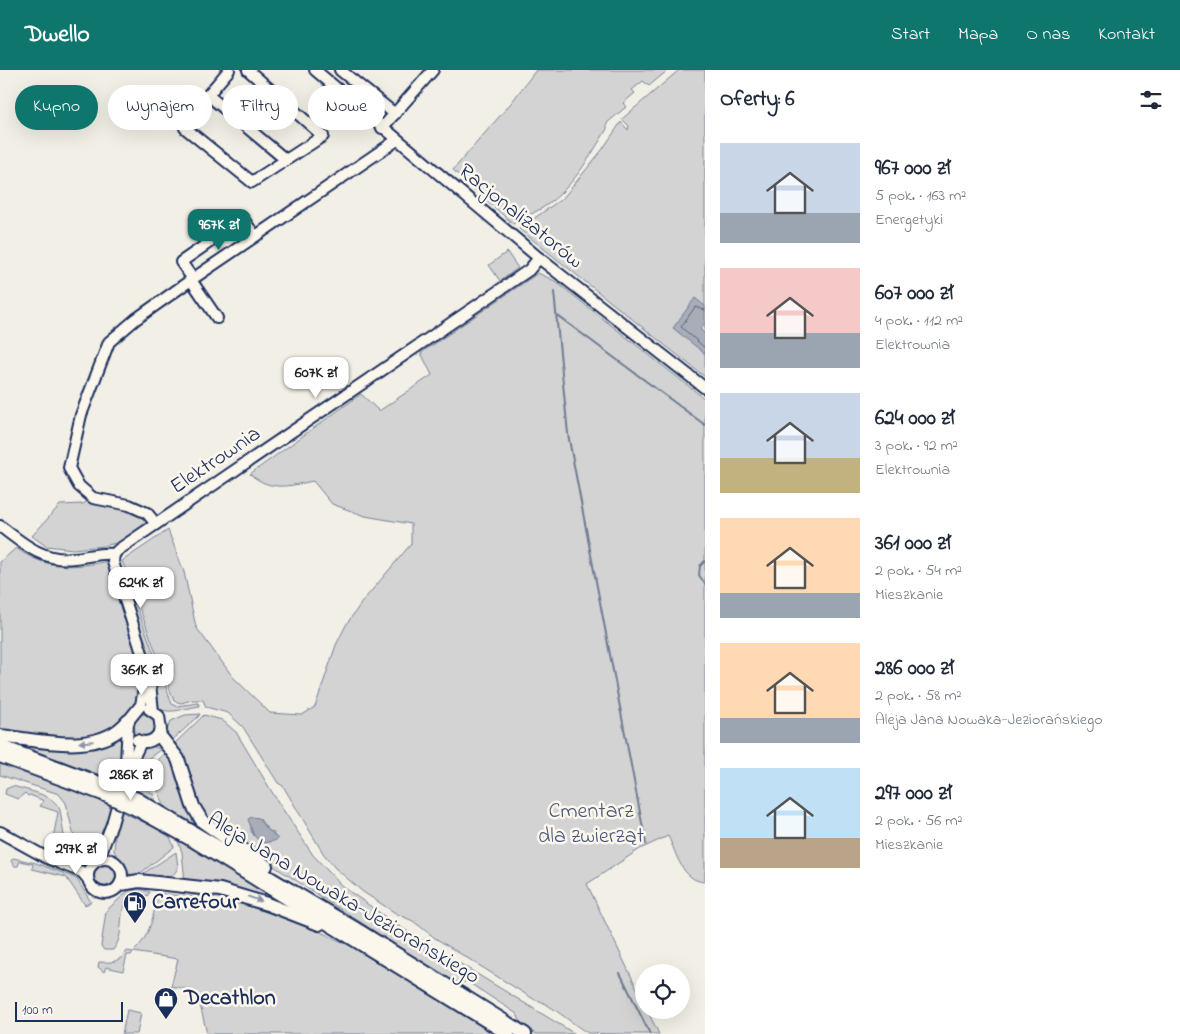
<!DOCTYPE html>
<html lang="pl">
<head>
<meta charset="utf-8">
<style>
  body { margin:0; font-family:"Indie Flower",sans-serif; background:#f6f6f7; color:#1f2937; height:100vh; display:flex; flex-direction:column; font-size:19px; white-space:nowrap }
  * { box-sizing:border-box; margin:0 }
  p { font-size:16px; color:#747a83 }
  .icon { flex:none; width:28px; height:28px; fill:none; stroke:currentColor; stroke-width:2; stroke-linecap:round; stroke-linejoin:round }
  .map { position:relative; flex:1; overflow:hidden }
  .sheet { display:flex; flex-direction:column; background:#fff; width:475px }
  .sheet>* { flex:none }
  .guide { position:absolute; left:15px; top:15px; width:475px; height:45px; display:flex; gap:10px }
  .tools { position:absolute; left:635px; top:894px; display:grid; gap:10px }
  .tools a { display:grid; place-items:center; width:55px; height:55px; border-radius:50%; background:#fff; box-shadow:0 5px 20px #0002; font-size:25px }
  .scale { position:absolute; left:15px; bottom:12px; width:108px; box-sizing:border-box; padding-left:5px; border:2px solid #1b2f5e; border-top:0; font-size:14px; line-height:18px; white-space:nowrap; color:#1b2f5e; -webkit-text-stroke:4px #fbf7ec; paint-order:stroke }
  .price { position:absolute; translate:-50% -42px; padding:0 11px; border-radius:10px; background:#fff; color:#222; font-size:16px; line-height:32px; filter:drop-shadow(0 1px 2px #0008) }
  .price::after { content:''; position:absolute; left:50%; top:30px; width:15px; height:11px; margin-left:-8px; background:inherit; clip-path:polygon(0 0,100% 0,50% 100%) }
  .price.current { background:#0f766e; color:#fff }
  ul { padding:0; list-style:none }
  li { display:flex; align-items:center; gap:15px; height:125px; padding:0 15px }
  li span { display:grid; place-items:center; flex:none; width:140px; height:100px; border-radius:0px; color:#555 }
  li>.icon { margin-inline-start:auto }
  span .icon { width:60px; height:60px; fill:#fffc; stroke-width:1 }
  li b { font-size:21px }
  h2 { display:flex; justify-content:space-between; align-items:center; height:60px; padding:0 15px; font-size:21px }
  .tag { padding:0 18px; border-radius:22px; background:#fff; box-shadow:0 5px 20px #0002; font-size:18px; line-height:45px }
  .tag.current { background:#0f766e; color:#fff }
  header { display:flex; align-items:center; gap:30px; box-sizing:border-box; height:70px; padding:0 25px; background:#0f766e; color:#fff }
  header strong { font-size:24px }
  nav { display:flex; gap:28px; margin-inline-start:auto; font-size:18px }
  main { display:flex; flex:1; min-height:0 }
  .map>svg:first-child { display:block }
  .green { fill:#d2d3d2; stroke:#768198; fill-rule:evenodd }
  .water { fill:#a9adb7; stroke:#707b93 }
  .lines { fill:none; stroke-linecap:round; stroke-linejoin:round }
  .shore { stroke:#546182; stroke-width:1 }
  .stream { stroke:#707b93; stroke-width:2 }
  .minor-casing { stroke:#1b2f5e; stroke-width:14 }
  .major-casing { stroke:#1b2f5e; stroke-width:16 }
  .minor { stroke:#fbf7ec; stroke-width:10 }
  .major { stroke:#fbf7ec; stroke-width:12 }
  .major-bridge-casing { stroke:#1b2f5e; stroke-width:16; stroke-linecap:butt }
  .major-bridge { stroke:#fbf7ec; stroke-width:12 }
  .oneway { fill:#8b93a5 }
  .labels { text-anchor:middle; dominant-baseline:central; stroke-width:5; stroke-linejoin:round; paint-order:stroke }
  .street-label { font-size:22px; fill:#1b2f5e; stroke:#fbf7ec }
  .park-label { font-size:22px; fill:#49587b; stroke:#fbf7ec }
  .poi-label { font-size:22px; font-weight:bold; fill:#1b2f5e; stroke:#fbf7ec; text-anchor:start }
</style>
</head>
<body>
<header>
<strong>Dwello</strong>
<nav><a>Start</a><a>Mapa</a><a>O nas</a><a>Kontakt</a></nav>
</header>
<main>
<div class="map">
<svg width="705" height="964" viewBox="0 0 705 964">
  <rect width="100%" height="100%" fill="#f2efe6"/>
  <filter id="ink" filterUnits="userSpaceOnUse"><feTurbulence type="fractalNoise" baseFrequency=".02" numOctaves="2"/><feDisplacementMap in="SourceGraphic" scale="10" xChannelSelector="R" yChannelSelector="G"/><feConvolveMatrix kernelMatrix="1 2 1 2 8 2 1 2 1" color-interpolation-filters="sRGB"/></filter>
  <g filter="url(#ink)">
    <g class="green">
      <path d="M536,0H668L649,16L643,11L632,20L635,23L623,33L626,37L607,53V59C589,88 573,117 544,137C534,143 523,148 513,154L453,100L511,33Z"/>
      <path d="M679,0H705V307L519,159L563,128L602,80L621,52L628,60L629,56L622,49Z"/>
      <path d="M507,182L518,198L500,211L489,195Z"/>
      <path d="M538,203L555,211L705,329V812C682,811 677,784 668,766L640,779L587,814L644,933V940H647L659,964C645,964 597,964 588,963C576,957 544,929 535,930L435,868L413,851L397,844L363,822L335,798L323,783L283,716L278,713L243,657L228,643L206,637L203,630H192L181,633L174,631L122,491L168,460L184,502L196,557L233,607L270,643L302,645L315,637L336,575L346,555L362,532L411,474V454L365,446L332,434L313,411C289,416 271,422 250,404L361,324L379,341L432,305L421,283Z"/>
      <path d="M93,428L109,430L153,450L123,471L104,476L73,479L46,476L32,466L60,435L83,434Z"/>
      <path d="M16,478C47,500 74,498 109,491L142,599C144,620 142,626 129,641C125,645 122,653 118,656C90,676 32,665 0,662V492Z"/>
      <path d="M120,499L126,507L172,634L176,636L198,633L200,636C184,638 166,647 155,635Z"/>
      <path d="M200,644L199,646L169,673L166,662L171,651L185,645Z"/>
      <circle cx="145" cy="655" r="11"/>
      <path d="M204,645L222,650L236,662L278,732L313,785L342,816L397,855L575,964H536L522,955L517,944L468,912H453L278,799L215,755L200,741L172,676ZM259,748L268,760L274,763L271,771L267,772L251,762V756Z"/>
      <path d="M120,668L123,669L125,684L119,714L60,690L9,673Z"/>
      <path d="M152,676L161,679L144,692L152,720L145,712L143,716L154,725L157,734L127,718C132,700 133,683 152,676Z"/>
      <path d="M166,682L172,689L185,727L221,769L165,737C157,719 147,696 166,682Z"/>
      <path d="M0,693L72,718L113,736C108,752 107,771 88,773L74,767L66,733L59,724L0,705Z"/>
      <path d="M13,716C28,721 54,724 60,740C64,761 63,786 85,794V797L41,780L42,778L49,781L51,779L58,742L40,736L44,731L30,725L28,726L25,723L18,729L5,724L6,719Z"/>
      <path d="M120,741L169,764L174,777L138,805L129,804L114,781L116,754Z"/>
      <path d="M177,769L187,774L291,837L185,812L182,782Z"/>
      <path d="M176,782L178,797C172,814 155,807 141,805Z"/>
      <path d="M13,788L36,793L76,808L91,832L85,835L66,807L32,799L33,794L20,791L18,796H14L11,791Z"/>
      <circle cx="105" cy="805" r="11"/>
      <path d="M140,819L150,822L147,826L131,827C127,832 123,838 122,845C120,858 122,869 113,880H104L101,876L106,841L128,821Z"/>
      <path d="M158,823C176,825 193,829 212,824L303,854L349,875L494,964H207L198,926L191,920L171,916L178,889L133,882L131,885H127L123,901L106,897L104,902L98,897L99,892C111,893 120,892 127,881L133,882C151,866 153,846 158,823Z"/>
      <path d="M127,940L141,943L137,964H122Z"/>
    </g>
    <g class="water">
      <path d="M695,228L705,236V253L700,259L705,264V284L673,258Z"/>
      <path d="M252,747L259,748L262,754L278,769L274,771L262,773L254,766L248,749Z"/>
    </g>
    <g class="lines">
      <path class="shore" d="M705,240L695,237L681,257L705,278"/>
      <g class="stream">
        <path d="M554,222L568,364L646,774"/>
        <path d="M558,246L705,355"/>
        <path d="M705,491L700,496L699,505L705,514"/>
        <path d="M620,903L650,964"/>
      </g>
      <g class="minor-casing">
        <g id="minor">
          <path d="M229,0L186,51L185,58L252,112L323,66L248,0"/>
          <path d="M315,0L539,188L705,318"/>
          <path d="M340,0L395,44"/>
          <path d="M208,25L286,90"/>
          <path d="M382,58L433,0"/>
          <path d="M193,209L181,192L243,149L255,166"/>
          <path d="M191,210L217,248"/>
          <path d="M156,454L147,443L129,435L93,428L79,416L69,398L81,345L109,272L136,249L191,210L397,70"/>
          <path d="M0,456C23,474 44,492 74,488C88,487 100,482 114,484"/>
          <path d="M114,484L118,480L529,200L539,188"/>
          <path d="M114,484L113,492L118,508L149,605L153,641"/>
          <path d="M137,670C148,675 156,670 161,660L159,646L149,639"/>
          <path d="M126,694L128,651L141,635L145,614"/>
          <path d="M0,762L47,788L82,802L88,809"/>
          <circle cx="105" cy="806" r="17"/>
          <path d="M98,790L112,754L126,703L141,672"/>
        </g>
      </g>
      <g class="major-casing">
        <g id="major">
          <path d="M159,665L178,689L193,736L202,751L266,796"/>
          <path d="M0,666C40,670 99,687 128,651"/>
          <path d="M0,676L105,715"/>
          <path d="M0,686L103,724"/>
          <path d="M137,729L356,859L525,964"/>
          <path d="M136,739L192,770L508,964"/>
          <path d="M121,814L139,811L220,820L267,834L319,854"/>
        </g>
      </g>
      <use href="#minor" class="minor"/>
      <use href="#major" class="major"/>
      <g class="major-bridge-casing">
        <g id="major-bridge">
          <path d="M105,715L137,729"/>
          <path d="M103,724L136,739"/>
        </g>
      </g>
      <use href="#major-bridge" class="major-bridge"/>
    </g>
    <defs><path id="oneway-solid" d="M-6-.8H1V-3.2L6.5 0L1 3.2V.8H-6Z" transform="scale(1.25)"/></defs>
    <g class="oneway">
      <use href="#oneway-solid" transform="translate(86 672) rotate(175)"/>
      <use href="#oneway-solid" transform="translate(255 829) rotate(19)"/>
    </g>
  </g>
  <defs>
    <g id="fuel-pin" transform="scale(1.25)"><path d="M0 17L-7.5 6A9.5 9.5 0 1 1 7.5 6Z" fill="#1b2f5e" stroke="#fbf7ec"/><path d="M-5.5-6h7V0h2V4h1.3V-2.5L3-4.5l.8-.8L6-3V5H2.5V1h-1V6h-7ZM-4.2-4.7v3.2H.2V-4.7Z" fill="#fff"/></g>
    <g id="shop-pin" transform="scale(1.25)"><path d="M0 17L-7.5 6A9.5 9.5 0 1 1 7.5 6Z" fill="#1b2f5e" stroke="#fbf7ec"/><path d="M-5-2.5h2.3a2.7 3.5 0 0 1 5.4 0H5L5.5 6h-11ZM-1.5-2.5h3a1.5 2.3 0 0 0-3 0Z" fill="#fff"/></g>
  </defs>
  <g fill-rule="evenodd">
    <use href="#fuel-pin" x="135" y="833"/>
    <use href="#shop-pin" x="166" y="929"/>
  </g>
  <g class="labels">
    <g class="street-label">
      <text transform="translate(520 147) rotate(39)">Racjonalizatorów</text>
      <text transform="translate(216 391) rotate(-34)">Elektrownia</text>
      <text transform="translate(343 829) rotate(31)">Aleja Jana Nowaka-Jeziorańskiego</text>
    </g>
    <g class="park-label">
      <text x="591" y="742">Cmentarz<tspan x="591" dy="25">dla zwierząt</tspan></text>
    </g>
    <g class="poi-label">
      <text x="152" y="833">Carrefour</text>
      <text x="184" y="929">Decathlon</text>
    </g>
  </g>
</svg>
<div class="tools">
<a><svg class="icon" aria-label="locate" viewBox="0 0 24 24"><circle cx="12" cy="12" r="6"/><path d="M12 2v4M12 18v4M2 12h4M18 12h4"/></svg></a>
</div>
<div class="scale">100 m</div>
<b class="price current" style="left:219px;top:181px">967K zł</b>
<b class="price" style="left:316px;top:329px">607K zł</b>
<b class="price" style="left:141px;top:539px">624K zł</b>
<b class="price" style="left:142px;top:626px">361K zł</b>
<b class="price" style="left:131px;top:731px">286K zł</b>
<b class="price" style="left:76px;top:805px">297K zł</b>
<div class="guide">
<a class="tag current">Kupno</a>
<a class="tag">Wynajem</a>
<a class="tag">Filtry</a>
<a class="tag">Nowe</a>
</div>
</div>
<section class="sheet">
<h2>Oferty: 6<svg class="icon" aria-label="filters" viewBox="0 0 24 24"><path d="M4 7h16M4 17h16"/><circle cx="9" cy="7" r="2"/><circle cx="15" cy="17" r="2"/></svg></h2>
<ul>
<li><span style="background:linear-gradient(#c9d6e8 70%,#9aa5b1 0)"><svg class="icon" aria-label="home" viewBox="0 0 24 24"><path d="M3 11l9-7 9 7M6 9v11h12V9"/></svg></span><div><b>967 000 zł</b><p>5 pok. · 163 m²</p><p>Energetyki</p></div></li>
<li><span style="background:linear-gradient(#f6c9c9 65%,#9aa5b1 0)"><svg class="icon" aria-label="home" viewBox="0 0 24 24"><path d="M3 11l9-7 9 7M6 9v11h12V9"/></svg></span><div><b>607 000 zł</b><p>4 pok. · 112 m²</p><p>Elektrownia</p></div></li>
<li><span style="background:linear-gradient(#c9d6e8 65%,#c2b280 0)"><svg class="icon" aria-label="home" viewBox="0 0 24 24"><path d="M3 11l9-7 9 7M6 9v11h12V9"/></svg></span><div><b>624 000 zł</b><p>3 pok. · 92 m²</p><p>Elektrownia</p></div></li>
<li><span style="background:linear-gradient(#ffd9b3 75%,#9aa5b1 0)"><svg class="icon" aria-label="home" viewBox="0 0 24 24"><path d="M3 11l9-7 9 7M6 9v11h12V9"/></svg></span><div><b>361 000 zł</b><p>2 pok. · 54 m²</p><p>Mieszkanie</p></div></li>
<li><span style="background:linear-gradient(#ffd9b3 75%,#9aa5b1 0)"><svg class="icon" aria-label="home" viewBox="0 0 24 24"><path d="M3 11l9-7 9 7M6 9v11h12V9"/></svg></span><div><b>286 000 zł</b><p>2 pok. · 58 m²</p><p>Aleja Jana Nowaka-Jeziorańskiego</p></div></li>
<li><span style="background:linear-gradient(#bfe0f5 70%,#b9a48a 0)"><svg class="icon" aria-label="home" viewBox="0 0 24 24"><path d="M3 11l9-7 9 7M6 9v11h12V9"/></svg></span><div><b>297 000 zł</b><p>2 pok. · 56 m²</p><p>Mieszkanie</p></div></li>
</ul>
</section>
</main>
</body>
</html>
